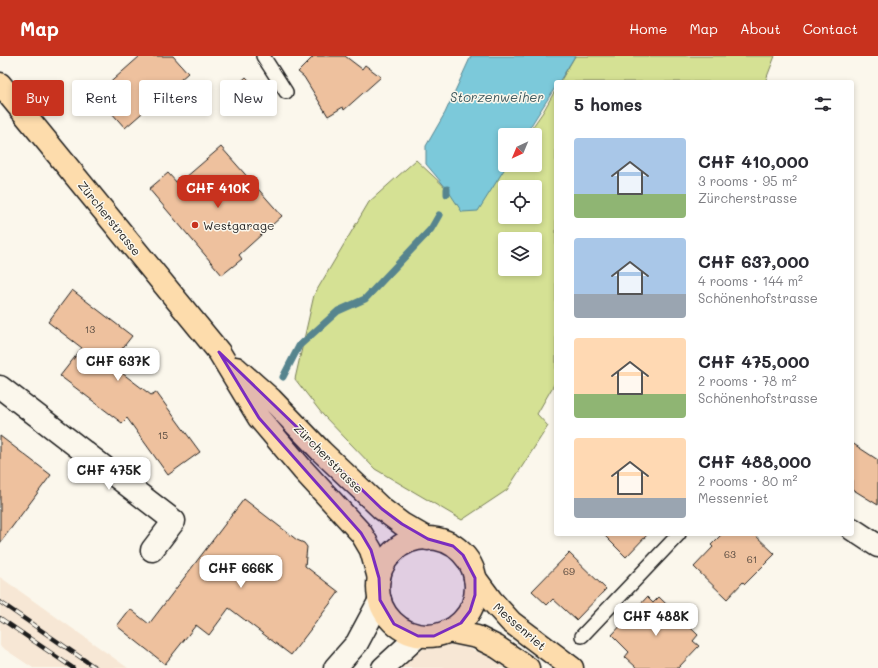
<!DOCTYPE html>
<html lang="en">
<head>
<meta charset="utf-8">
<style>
  body { margin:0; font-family:Mali,sans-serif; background:#f2f2f3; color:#2b2b33; height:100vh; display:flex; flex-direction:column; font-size:15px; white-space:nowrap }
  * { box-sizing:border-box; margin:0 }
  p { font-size:13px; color:#7c7c81 }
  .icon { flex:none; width:22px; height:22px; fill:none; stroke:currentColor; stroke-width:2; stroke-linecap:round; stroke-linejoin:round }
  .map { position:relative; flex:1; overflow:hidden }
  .drawer { position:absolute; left:554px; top:24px; width:300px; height:456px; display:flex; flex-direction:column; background:#fff; border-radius:4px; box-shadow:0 2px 6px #0003 }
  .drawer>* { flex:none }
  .banner { position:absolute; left:12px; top:24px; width:380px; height:36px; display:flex; gap:8px }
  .needle { width:26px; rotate:224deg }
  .controls { position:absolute; left:498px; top:72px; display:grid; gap:8px }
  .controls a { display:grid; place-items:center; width:44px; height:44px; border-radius:4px; background:#fff; box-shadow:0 2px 6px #0003; font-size:20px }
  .price { position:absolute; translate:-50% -34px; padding:0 9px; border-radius:8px; background:#fff; color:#222; font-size:13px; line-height:26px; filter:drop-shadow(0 1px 2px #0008) }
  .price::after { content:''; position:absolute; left:50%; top:24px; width:12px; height:9px; margin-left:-6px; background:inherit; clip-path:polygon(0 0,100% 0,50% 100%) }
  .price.selected { background:#c8321e; color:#fff }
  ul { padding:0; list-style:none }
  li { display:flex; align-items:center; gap:12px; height:100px; padding:0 20px }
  li span { display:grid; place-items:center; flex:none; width:112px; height:80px; border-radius:4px; color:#555 }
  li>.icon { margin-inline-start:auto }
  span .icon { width:48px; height:48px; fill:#fffc; stroke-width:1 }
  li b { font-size:17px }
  h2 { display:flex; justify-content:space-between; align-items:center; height:48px; padding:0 20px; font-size:17px }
  .chip { padding:0 14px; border-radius:4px; background:#fff; box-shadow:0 2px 6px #0003; font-size:14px; line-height:36px }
  .chip.selected { background:#c8321e; color:#fff }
  header { display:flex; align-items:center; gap:24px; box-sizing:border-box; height:56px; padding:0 20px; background:#c8321e; color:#fff }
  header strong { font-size:19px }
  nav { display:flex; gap:22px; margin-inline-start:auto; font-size:14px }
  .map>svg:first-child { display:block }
  .built { fill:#f7e7d5 }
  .green { fill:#d5e194; stroke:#787e58; fill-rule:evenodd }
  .water { fill:#7cc9da; stroke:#56848e }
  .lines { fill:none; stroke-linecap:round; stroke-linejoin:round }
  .stream { stroke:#56848e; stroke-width:7 }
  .building { fill:#eec19e; stroke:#1c1c1c }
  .lane-casing { stroke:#1c1c1c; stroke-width:16 }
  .street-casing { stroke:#1c1c1c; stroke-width:25 }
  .secondary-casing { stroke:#1c1c1c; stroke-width:25 }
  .primary-casing { stroke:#1c1c1c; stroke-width:25 }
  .lane { stroke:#fbf7ec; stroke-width:13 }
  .street { stroke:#fbf7ec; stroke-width:22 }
  .secondary { stroke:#fbf7ec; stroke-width:22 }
  .primary { stroke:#fddcac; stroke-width:22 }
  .rail-casing { stroke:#1c1c1c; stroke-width:4.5 }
  .rail { stroke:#fbf7ec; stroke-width:3; stroke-dasharray:9; stroke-linecap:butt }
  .marked { fill:#7b2cbf; fill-opacity:0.2; stroke:#7b2cbf; stroke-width:3; stroke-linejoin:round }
  .poi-dot { fill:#c8321e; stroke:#fbf7ec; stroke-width:1.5 }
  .labels { text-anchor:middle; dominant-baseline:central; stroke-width:3; stroke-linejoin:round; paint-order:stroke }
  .number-label { font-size:10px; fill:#50453c }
  .street-label { font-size:12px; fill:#1c1c1c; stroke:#fbf7ec }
  .poi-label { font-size:12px; fill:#1c1c1c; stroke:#fbf7ec; text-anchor:start }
  .water-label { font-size:13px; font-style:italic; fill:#3e595e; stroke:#fbf7ec }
</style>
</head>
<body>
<header>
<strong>Map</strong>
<nav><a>Home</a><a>Map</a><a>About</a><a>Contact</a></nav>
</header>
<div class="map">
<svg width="878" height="612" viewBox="0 0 878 612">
  <rect width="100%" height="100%" fill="#fbf7ec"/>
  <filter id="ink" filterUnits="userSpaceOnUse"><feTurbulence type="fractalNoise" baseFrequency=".025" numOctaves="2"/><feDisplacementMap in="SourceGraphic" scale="8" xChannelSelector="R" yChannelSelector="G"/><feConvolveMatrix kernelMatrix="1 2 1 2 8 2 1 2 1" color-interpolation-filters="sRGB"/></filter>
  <g filter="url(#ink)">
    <g class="built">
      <path d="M0,521L128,612H33L0,590Z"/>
      <path d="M455,588L487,599L506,612H397L402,606L425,592Z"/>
    </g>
    <g class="green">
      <path d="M575,0H775L765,26H560Z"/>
      <path d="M556,33V325L537,358L548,370L507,434L462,464L375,413L323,359L295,323L314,239L369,146L416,104L447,133L471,150L506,109H535V79H527L543,56ZM505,131H535V161H505ZM505,183H535V213H505Z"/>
    </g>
    <path class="water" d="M471,0H575L559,26H556V30L525,79H505V109H507L478,155L462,156L447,133L426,108V90L445,57Z"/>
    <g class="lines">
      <g class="stream">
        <path d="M447,138V133"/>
        <path d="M283,321L299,290L338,255L365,243L431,173L439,159"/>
      </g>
    </g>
    <g class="building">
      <path d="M140,0H173L188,17L125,72L96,39Z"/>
      <path d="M314,0H345L362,13L365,9L381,21L344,54L343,51L328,60L304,21L298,16Z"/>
      <path d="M246,21L259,34L246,47L233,33Z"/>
      <path d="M221,91L282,160L239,199L242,203L222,219L149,133L168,117L178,128Z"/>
      <path d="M72,234L132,280L110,308L151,339L156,336L200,396L168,419L127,362L122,367L60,320L82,292L48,266Z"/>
      <path d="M0,380L51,419L0,487Z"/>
      <path d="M852,387L878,404V449L852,433Z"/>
      <path d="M244,443L297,484L304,487L307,491L305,510L339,536L291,599L229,552L209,579L196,569L165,608L117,570L130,553L149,568Z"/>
      <path d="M603,478H648L626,501Z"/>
      <path d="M722,478H754L775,498L745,528L743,526L727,543L694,511L713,491L711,489Z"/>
      <path d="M569,497L606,533L576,564L553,543L547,549L532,535Z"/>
      <path d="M647,541L653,547L659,541L698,579L693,585L699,590L678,612H637L625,601L629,596L612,579Z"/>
    </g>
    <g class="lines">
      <g class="lane-casing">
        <g id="lane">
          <path d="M263,0L286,36"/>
          <path d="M582,580L679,478"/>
        </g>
      </g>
      <g class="street-casing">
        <g id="street">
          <path d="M0,331L174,465L152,494"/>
          <path d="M852,473L878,490"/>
        </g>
      </g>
      <g class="secondary-casing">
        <g id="secondary">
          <path d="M335,612L357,587L380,544"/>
          <path d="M383,612L418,580"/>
        </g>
      </g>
      <g class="primary-casing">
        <g id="primary">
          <path d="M0,28L219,296L259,362L303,414L361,477L371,494L379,522"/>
          <path d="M236,312L271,343L321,395L382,453L402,468L428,483"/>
          <circle cx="427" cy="531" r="49"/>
          <path d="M475,522L492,545L511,566L572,612"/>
          <path d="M448,575L477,581L497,591L528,612"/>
        </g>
      </g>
      <use href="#lane" class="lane"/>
      <use href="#street" class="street"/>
      <use href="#secondary" class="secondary"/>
      <use href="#primary" class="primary"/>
      <g class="rail-casing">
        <g id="rail">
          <path d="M0,546L96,612"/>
          <path d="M0,562L73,612"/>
        </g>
      </g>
      <use href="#rail" class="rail"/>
    </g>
  </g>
  <path class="marked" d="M219,296L382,453L402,468L428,483L453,490L463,499L475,522V539L470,555L461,567L434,580H418L394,568L380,544L379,522L371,494L361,477L259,362Z"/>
  <circle class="poi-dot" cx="195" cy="169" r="4"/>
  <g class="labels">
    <g class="number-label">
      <text x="90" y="273">13</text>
      <text x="163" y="379">15</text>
      <text x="730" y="498">63</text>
      <text x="752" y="503">61</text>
      <text x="569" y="515">69</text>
    </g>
    <g class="street-label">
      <text transform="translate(110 162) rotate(51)">Zürcherstrasse</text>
      <text transform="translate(329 402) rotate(45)">Zürcherstrasse</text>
      <text transform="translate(520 570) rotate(41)">Messenriet</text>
    </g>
    <g class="poi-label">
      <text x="203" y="169">Westgarage</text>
    </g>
    <g class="water-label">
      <text x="497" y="40">Storzenweiher</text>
    </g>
  </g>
</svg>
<div class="controls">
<a><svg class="needle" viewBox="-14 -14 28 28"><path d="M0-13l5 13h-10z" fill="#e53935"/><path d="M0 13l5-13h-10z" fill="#7c7c81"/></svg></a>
<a><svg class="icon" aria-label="locate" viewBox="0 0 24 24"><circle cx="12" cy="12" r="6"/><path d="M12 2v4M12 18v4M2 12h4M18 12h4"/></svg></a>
<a><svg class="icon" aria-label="layers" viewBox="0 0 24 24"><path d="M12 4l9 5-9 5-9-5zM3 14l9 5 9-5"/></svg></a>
</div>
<b class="price selected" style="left:218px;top:153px">CHF 410K</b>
<b class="price" style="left:118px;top:326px">CHF 637K</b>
<b class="price" style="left:109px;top:435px">CHF 475K</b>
<b class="price" style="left:241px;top:533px">CHF 666K</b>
<b class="price" style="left:656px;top:581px">CHF 488K</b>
<div class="banner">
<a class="chip selected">Buy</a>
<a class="chip">Rent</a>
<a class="chip">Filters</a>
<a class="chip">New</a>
</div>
<section class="drawer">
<h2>5 homes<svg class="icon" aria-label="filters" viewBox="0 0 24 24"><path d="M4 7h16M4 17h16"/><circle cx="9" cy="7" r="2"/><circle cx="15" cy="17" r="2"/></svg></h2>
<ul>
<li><span style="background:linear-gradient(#a9c7e8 70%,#8fb573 0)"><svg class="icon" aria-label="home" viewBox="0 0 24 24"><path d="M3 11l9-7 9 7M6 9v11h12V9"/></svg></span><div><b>CHF 410,000</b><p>3 rooms · 95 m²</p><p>Zürcherstrasse</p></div></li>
<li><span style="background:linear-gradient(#a9c7e8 70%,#9aa5b1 0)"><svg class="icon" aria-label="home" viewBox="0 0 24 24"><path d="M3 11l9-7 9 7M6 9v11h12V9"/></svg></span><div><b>CHF 637,000</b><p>4 rooms · 144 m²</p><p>Schönenhofstrasse</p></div></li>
<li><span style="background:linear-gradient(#ffd9b3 70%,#8fb573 0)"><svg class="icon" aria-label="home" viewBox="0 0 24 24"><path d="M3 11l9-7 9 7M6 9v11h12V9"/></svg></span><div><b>CHF 475,000</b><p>2 rooms · 78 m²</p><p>Schönenhofstrasse</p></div></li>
<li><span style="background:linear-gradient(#ffd9b3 75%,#9aa5b1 0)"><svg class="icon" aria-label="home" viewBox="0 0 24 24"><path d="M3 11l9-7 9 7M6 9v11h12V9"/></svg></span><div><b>CHF 488,000</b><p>2 rooms · 80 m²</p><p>Messenriet</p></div></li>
</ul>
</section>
</div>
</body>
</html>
